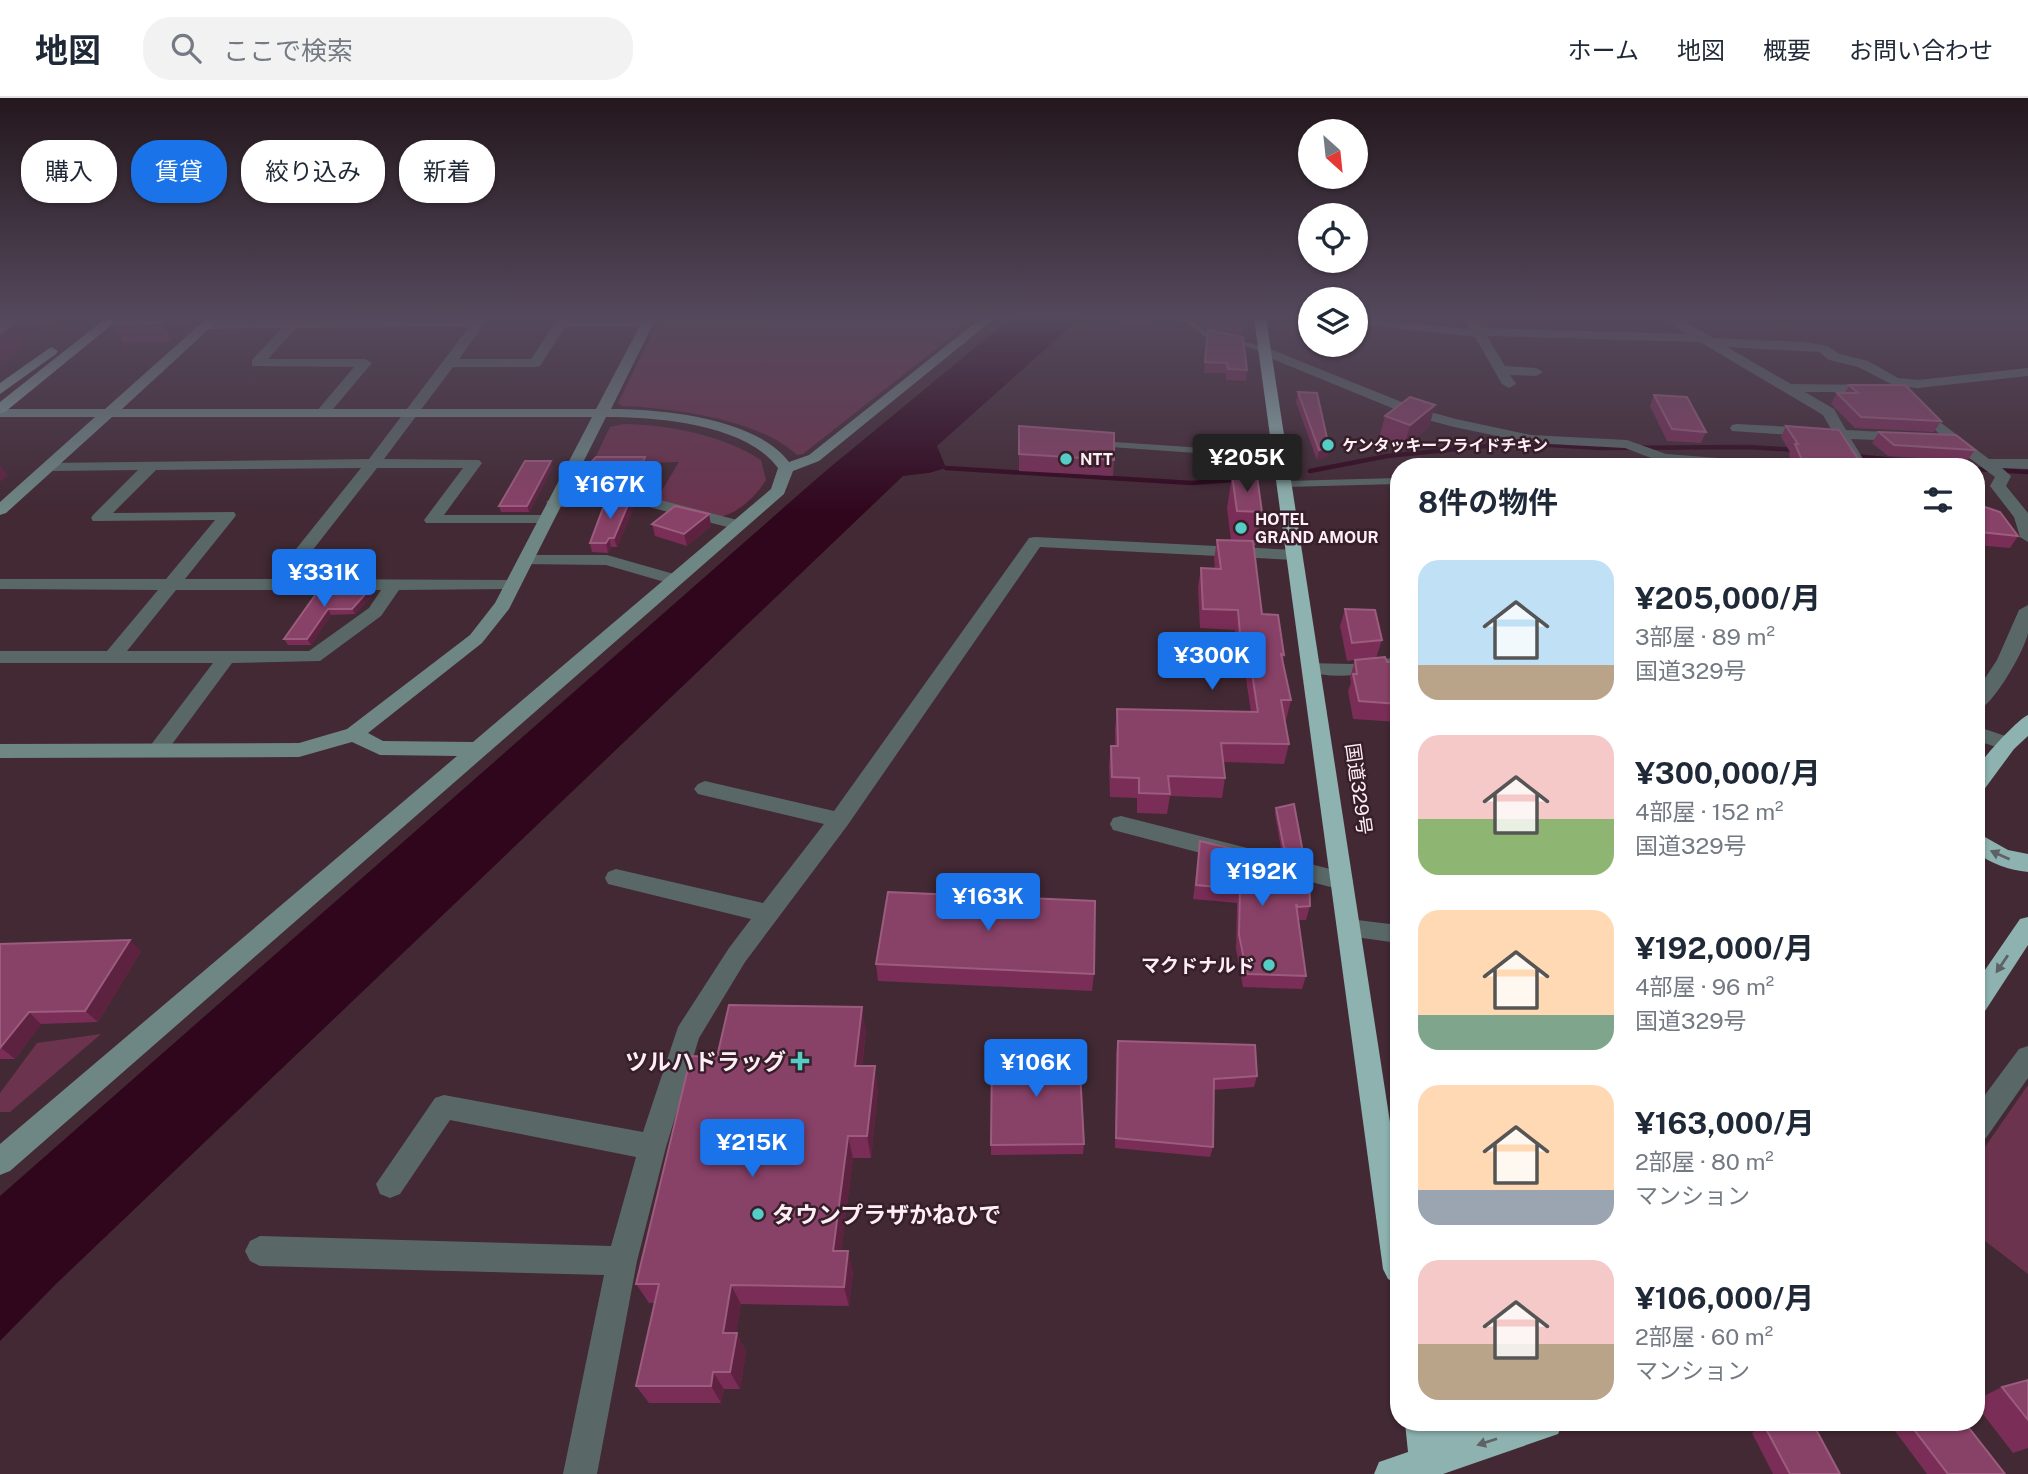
<!DOCTYPE html>
<html lang="ja">
<head>
<meta charset="utf-8">
<style>
  body { margin:0; font-family:"Public Sans","Noto Sans JP",sans-serif; background:#f2f2f3; color:#1f2937; height:100vh; display:flex; flex-direction:column; font-size:26px; white-space:nowrap }
  * { box-sizing:border-box; margin:0 }
  p { font-size:23px; color:#747a83 }
  .icon { flex:none; width:38px; height:38px; fill:none; stroke:currentColor; stroke-width:2; stroke-linecap:round; stroke-linejoin:round }
  .map { position:relative; flex:1; overflow:hidden }
  .side { position:absolute; left:1390px; top:360px; width:595px; height:973px; display:flex; flex-direction:column; background:#fff; border-radius:28px; box-shadow:0 2px 5px #0004 }
  .side>* { flex:none }
  .top-card { position:absolute; left:21px; top:42px; width:665px; height:63px; display:flex; gap:14px }
  .needle { width:46px; rotate:153deg }
  .buttons { position:absolute; left:1298px; top:21px; display:grid; gap:14px }
  .buttons a { display:grid; place-items:center; width:70px; height:70px; border-radius:50%; background:#fff; box-shadow:0 2px 5px #0004; font-size:35px }
  .price { position:absolute; translate:-50% -60px; padding:0 16px; border-radius:7px; background:#1a73e8; color:#fff; font-size:23px; line-height:46px; filter:drop-shadow(0 2px 4px #0008) }
  .price::after { content:''; position:absolute; left:50%; top:42px; width:21px; height:16px; margin-left:-10px; background:inherit; clip-path:polygon(0 0,100% 0,50% 100%) }
  .price.current { background:#222; color:#fff }
  ul { padding:0; list-style:none }
  li { display:flex; align-items:center; gap:21px; height:175px; padding:0 28px }
  li span { display:grid; place-items:center; flex:none; width:196px; height:140px; border-radius:21px; color:#555 }
  li>.icon { margin-inline-start:auto }
  span .icon { width:84px; height:84px; fill:#fffc; stroke-width:1 }
  li b { font-size:30px }
  h2 { display:flex; justify-content:space-between; align-items:center; height:84px; padding:0 28px; font-size:30px }
  .chip { padding:0 24px; border-radius:28px; background:#fff; box-shadow:0 2px 5px #0004; font-size:24px; line-height:63px }
  .chip.current { background:#1a73e8; color:#fff }
  header { display:flex; align-items:center; gap:42px; box-sizing:border-box; height:98px; padding:0 35px; background:#fff; border-bottom:2px solid #e0e1e3 }
  header strong { font-size:33px }
  nav { display:flex; gap:38px; margin-inline-start:auto; font-size:24px }
  .search { width:490px; height:63px; background:#f2f2f3; display:flex; align-items:center; gap:18px; box-sizing:border-box; padding:0 24px; border-radius:28px; color:#747a83; font-size:26px }
  .map>svg:first-child { display:block }
  .green { fill:#6c334e }
  .water { fill:#30061d }
  .lines { fill:none; stroke-linecap:round; stroke-linejoin:round }
  .stream { stroke:#30061d; stroke-width:4.5 }
  .lane { fill:#596867; fill-rule:evenodd }
  .street { fill:#596867; fill-rule:evenodd }
  .secondary { fill:#6e8684; fill-rule:evenodd }
  .primary { fill:#7e9d9a; fill-rule:evenodd }
  .highway { fill:#8db2af; fill-rule:evenodd }
  .wall { fill:#7a2d56 }
  .shaded-wall { fill:#5e2241 }
  .building { fill:#884167; stroke:#9b5c7d; stroke-width:2 }
  .oneway { fill:#5e6166 }
  .poi-dot { fill:#54cdc6; stroke:#371f2a; stroke-width:2.5 }
  .labels { text-anchor:middle; dominant-baseline:central; stroke-width:5; stroke-linejoin:round; paint-order:stroke }
  .far-poi-label { font-size:16px; font-weight:bold; fill:#ffeef5; stroke:#371f2a; text-anchor:start }
  .street-label { font-size:19px; fill:#ffeef5; stroke:#371f2a }
  .poi-label { font-size:19px; font-weight:bold; fill:#ffeef5; stroke:#371f2a; text-anchor:end }
  .near-poi-label { font-size:23px; font-weight:bold; fill:#ffeef5; stroke:#371f2a; text-anchor:end }
</style>
</head>
<body>
<header>
<strong>地図</strong>
<div class="search"><svg class="icon" aria-label="search" viewBox="0 0 24 24"><circle cx="10" cy="10" r="6"/><path d="M15 15l6 6"/></svg>ここで検索</div>
<nav><a>ホーム</a><a>地図</a><a>概要</a><a>お問い合わせ</a></nav>
</header>
<div class="map">
<svg width="2028" height="1376" viewBox="0 0 2028 1376">
  <rect width="100%" height="100%" fill="#422934"/>
  <g class="green">
    <path d="M660,220H975L803,356L797,357C759,321 672,310 622,308L618,305Z"/>
    <path d="M624,326C669,327 723,337 761,362L766,382C757,397 738,416 719,419L656,402L679,364L592,366L610,329Z"/>
    <path d="M101,936L10,1014H0V995L37,945Z"/>
    <path d="M2028,987V1176L1976,1136V1062Z"/>
  </g>
  <path class="water" d="M1011,220H1080L937,348L946,370L929,375L903,378L56,1186L0,1243V1098L822,376Z"/>
  <g class="lines">
    <g class="stream">
      <path d="M1854,358L1965,369"/>
      <path d="M946,370L1192,385L1258,380"/>
      <path d="M1976,371L2028,374"/>
      <path d="M1310,373L1387,358L1517,345L1600,350L1748,349L1797,352"/>
    </g>
    <g class="lane">
      <path d="M1179,220C1194,220 1201,232 1214,238C1232,245 1250,241 1269,253L1265,255L1243,247L1210,242Z"/>
      <path d="M1099,343L1281,355L1285,358L1281,361L1096,348V344Z"/>
      <path d="M1398,380V386L1285,389L1280,386L1285,383Z"/>
    </g>
    <g class="street">
      <path d="M488,220L459,261H531L557,222L561,221H647L653,225L647,229H565L540,268L535,269H453L384,361L479,362L482,365L444,417H545L553,422L551,425H426L424,422L463,370H377L290,481L512,482L518,483L521,487L518,491L399,492L381,518L320,563L232,565L164,657H150L147,652L213,565H0V553H107L158,492L0,491V481H166L215,422L93,423L91,420L93,417L138,372L50,373L42,368L45,365L369,361L469,229L296,230L268,261H365L372,265L328,317L323,318L316,314L354,269L252,268V262L282,230L207,231L202,230V224ZM361,370L272,481H185L234,420L236,417L234,414L113,415L156,372ZM176,492H381L369,510L309,553H127Z"/>
      <path d="M1356,220L1470,231L1464,220H1476L1482,230L1687,236L1663,220H1678L1713,240L1804,244L1828,248L1839,256L1868,263L1898,280L1918,282L2028,270V278L1918,290L1895,288L1858,269L1829,262L1819,254L1727,249L1791,286L1880,287L1882,290L1875,294H1805L1834,311L1846,332L1903,335L1910,339L1903,343L1851,341L1868,369H1853L1836,340L1732,333L1730,330L1732,327L1737,326L1831,331L1823,317L1700,244L1487,238L1505,268L1536,270L1543,274L1536,278L1510,277L1516,286L1509,290L1502,286L1475,239L1356,226Z"/>
      <path d="M1265,249L1419,311L1456,321L1531,337L1627,342L1666,356L1770,364L1778,369H1719L1664,365L1625,350L1531,345L1454,329L1409,317L1260,256L1258,253Z"/>
      <path d="M1936,321L1989,361H2028V371L2002,370L2011,378L2006,388L2028,415V444L2020,439L2014,419L1990,388L1995,379L1949,345L1931,328L1929,325L1931,322Z"/>
      <path d="M645,398L745,424L747,427L739,432L645,408L554,409L546,404L554,399Z"/>
      <path d="M1035,439L1295,452L1303,457L1295,462L1040,449L847,728L745,864L699,940L666,1049L637,1163L597,1376H563L604,1177L260,1168L250,1163L245,1153L250,1143L260,1138L611,1148L636,1059L450,1022L400,1096L390,1100L380,1096L376,1086L435,1000L444,997L643,1034L678,929L729,850L751,821L608,786L605,780L608,774L616,771L763,805L824,726L698,696L694,691L698,686L705,683L834,713L1029,440Z"/>
      <path d="M525,457H607L681,478L684,482L675,487L606,467L519,466L517,462Z"/>
      <path d="M2028,507C2028,515 2028,526 2028,535C2025,552 1992,610 1976,613V594L1997,562L2019,512Z"/>
      <path d="M1398,559V571C1367,576 1335,582 1304,573L1302,569L1304,565L1352,566Z"/>
      <path d="M1976,628L2014,641L2017,646L2014,651L2007,653L1976,642Z"/>
      <path d="M1121,718L1342,774L1350,777L1353,783L1350,789L1342,792L1113,732L1110,726L1113,720Z"/>
      <path d="M1349,821L1398,827V845L1341,837L1337,830L1341,823Z"/>
      <path d="M2028,948V980L1986,1040L1976,1044V1009L2019,951Z"/>
    </g>
    <path class="secondary" d="M207,220H221L122,311H596L644,220H656L611,311C662,311 756,320 789,364L809,357L981,220H995L819,363L793,373L784,396L10,1073L0,1077V1046L457,658L380,657L352,644L299,659L0,660V646L299,645L347,631L470,537L495,505L592,319H112L6,415L0,417V404L95,319H0V311H105ZM606,319C657,319 746,326 778,370L771,391L473,644L383,643L368,635L482,545L509,511Z"/>
    <g class="primary">
      <path d="M106,220H120L5,314L0,315V304Z"/>
      <path d="M51,249L58,253L56,256L0,296V285Z"/>
    </g>
    <g class="highway">
      <path d="M1254,220H1266L1398,1076V1186L1388,1181L1383,1171Z"/>
      <path d="M2028,617V638L2014,651L1983,693L1976,695C1976,689 1974,679 1976,673C1979,663 2019,620 2028,617Z"/>
      <path d="M1976,734L2008,752L2028,756V774C2009,772 1991,766 1976,754Z"/>
      <path d="M2028,819V847L1985,913L1976,916V885L2020,821Z"/>
      <path d="M1405,1325H1437L1438,1330L1444,1325H1483L1481,1330L1498,1325H1563L1558,1336L1443,1376H1374L1379,1364L1408,1354Z"/>
    </g>
  </g>
  <g class="wall">
    <path d="M119,220H198L172,244L123,245L112,226Z"/>
    <path d="M1109,220H1154L1145,229Z"/>
    <path d="M1208,220H1243L1241,238L1247,272L1246,283L1226,282V275H1204L1208,232L1211,233L1207,231Z"/>
    <path d="M1849,287L1941,323L1934,334L1855,330L1831,306L1837,295H1845Z"/>
    <path d="M1298,294L1329,349L1327,359L1317,362L1296,304Z"/>
    <path d="M1654,297L1706,334L1701,345L1667,343L1650,308Z"/>
    <path d="M1435,307L1429,329L1404,349L1379,340L1385,318Z"/>
    <path d="M1786,328L1858,361L1853,369H1794L1789,357L1790,354L1781,339Z"/>
    <path d="M1879,334L1975,352L1967,363L1888,358L1872,345Z"/>
    <path d="M1019,356L1114,362L1113,378L1019,373Z"/>
    <path d="M645,359L650,380L641,395L579,393L575,381Z"/>
    <path d="M553,369L529,414H501L499,408Z"/>
    <path d="M1232,377L1262,414L1256,447H1254L1262,516L1284,557L1283,565L1291,602L1286,622H1284L1289,646L1284,666L1223,664L1225,680L1222,700L1170,698L1167,716L1137,715V700L1110,699L1109,667L1111,648H1115V631L1117,611L1251,614L1244,568H1237L1235,532L1200,530L1198,489L1201,470L1215,471L1214,461L1217,442L1231,443L1227,410Z"/>
    <path d="M1976,406L2018,438L2010,450L1976,447Z"/>
    <path d="M633,411L617,449H611L608,455L592,454L590,445Z"/>
    <path d="M709,416L711,428L687,448L655,438L652,426Z"/>
    <path d="M345,492L372,498L355,516L331,517L311,547H288L284,541Z"/>
    <path d="M1345,511L1382,542L1376,560L1387,564H1398V624L1353,621L1348,593L1351,585L1350,580L1355,562L1347,563L1340,528Z"/>
    <path d="M1276,710L1303,755L1302,761L1282,756L1275,716Z"/>
    <path d="M1396,734H1398V787L1390,752Z"/>
    <path d="M1200,743L1236,765L1289,771L1290,766L1310,808L1306,822H1298L1306,878L1302,891L1243,889L1236,851L1237,805L1193,801Z"/>
    <path d="M0,846L141,853L98,924L41,926L15,961H0Z"/>
    <path d="M876,866L1094,876L1092,893L878,883Z"/>
    <path d="M866,932L862,968L878,991L871,1060H853L841,1153L853,1173L849,1208L741,1206L736,1235L746,1253L740,1291H724L721,1305H649L636,1288L655,1205H649L636,1186L717,959Z"/>
    <path d="M1118,943L1257,978L1254,989L1214,992L1213,1049L1210,1059L1115,1050L1116,955Z"/>
    <path d="M1084,1046L1083,1056L991,1057V1047Z"/>
    <path d="M2028,1282V1350L2013,1355L1976,1307V1302L2002,1289Z"/>
    <path d="M1889,1325H1965L2005,1376H1927Z"/>
    <path d="M1764,1327L1840,1376H1773L1752,1335Z"/>
  </g>
  <g class="shaded-wall">
    <path d="M21,220H60L0,266V235Z"/>
    <path d="M167,220H198L172,244L162,225Z"/>
    <path d="M1146,220H1154L1145,229Z"/>
    <path d="M1435,307L1429,329L1404,349L1410,327Z"/>
    <path d="M1329,349L1327,359L1317,362L1319,352Z"/>
    <path d="M645,359L650,380L641,395L638,384Z"/>
    <path d="M551,363L553,369L529,414L527,408Z"/>
    <path d="M0,367L8,378L0,384Z"/>
    <path d="M630,402L633,411L617,449L614,440Z"/>
    <path d="M709,416L711,428L687,448L684,436Z"/>
    <path d="M609,440L611,449L608,455L606,445Z"/>
    <path d="M369,492L372,498L355,516L352,511Z"/>
    <path d="M328,511L331,517L311,547L307,541Z"/>
    <path d="M130,842L141,853L98,924L85,913Z"/>
    <path d="M862,909L866,932L859,991L855,968Z"/>
    <path d="M29,914L41,926L15,961L1,950Z"/>
    <path d="M875,968L878,991L871,1060L867,1038Z"/>
    <path d="M848,1038L853,1060L839,1173L833,1153Z"/>
    <path d="M848,1153L853,1173L849,1208L844,1189Z"/>
    <path d="M731,1187L741,1206L733,1253L723,1235Z"/>
    <path d="M737,1235L746,1253L740,1291L730,1274Z"/>
    <path d="M713,1274L724,1291L721,1305L711,1288Z"/>
  </g>
  <g class="building">
    <path d="M0,220H21L0,235Z"/>
    <path d="M119,220H167L162,225L112,226Z"/>
    <path d="M1208,232L1243,239L1247,272L1228,271L1227,265L1205,264Z"/>
    <path d="M1849,287H1905L1941,323L1861,319L1837,295H1858Z"/>
    <path d="M1298,294L1317,295L1329,349L1319,352Z"/>
    <path d="M1654,297L1687,299L1706,334L1672,331Z"/>
    <path d="M1410,299L1435,307L1410,327L1385,318Z"/>
    <path d="M1019,328L1114,335V362L1019,356Z"/>
    <path d="M1786,328L1839,332L1858,361L1846,362L1850,369H1805L1795,346H1798Z"/>
    <path d="M1879,334L1956,337L1975,352L1894,347Z"/>
    <path d="M596,359H645L642,369H647L638,384L575,381Z"/>
    <path d="M525,363H551L527,408H499Z"/>
    <path d="M1232,377L1257,378L1262,414L1237,413Z"/>
    <path d="M606,402H630L614,440H609L606,445H590Z"/>
    <path d="M1976,406L2000,414L2018,438L1980,434L1976,429V409H1977Z"/>
    <path d="M675,408L709,416L684,436L652,426Z"/>
    <path d="M1217,442L1253,443L1262,516L1278,517L1284,557L1281,556L1291,602H1281L1289,646L1221,645L1225,680L1168,678L1170,696L1139,695V680L1112,679L1111,648H1118L1117,611L1258,614L1248,549L1241,548L1238,512L1203,511L1201,470L1221,471Z"/>
    <path d="M321,489H343L341,492H369L352,511H328L307,541H284Z"/>
    <path d="M1345,511L1375,512L1382,542L1352,545Z"/>
    <path d="M1385,559L1387,564H1398V606L1359,603L1353,576H1357L1355,562Z"/>
    <path d="M1294,706L1303,755L1284,750L1276,710Z"/>
    <path d="M1200,743L1237,752L1236,765L1291,771L1290,766L1309,771L1310,808L1298,809L1296,806L1306,878L1247,876L1239,837L1240,791L1196,787Z"/>
    <path d="M888,794L1095,803L1094,876L876,866Z"/>
    <path d="M130,842L85,913L29,914L0,950V846Z"/>
    <path d="M729,907L862,909L855,968H875L867,1038H848L833,1153H848L844,1189L731,1187L723,1235H737L730,1274H713L711,1288H636L659,1186H636L691,958L717,959Z"/>
    <path d="M1118,943L1255,947L1257,978L1214,981L1213,1049L1116,1040Z"/>
    <path d="M992,955H1079L1084,1046L991,1047Z"/>
    <path d="M2028,1282V1322L2002,1289Z"/>
    <path d="M1909,1325H1965L2005,1376H1948Z"/>
    <path d="M1813,1326L1840,1376H1790L1764,1327Z"/>
  </g>
  <defs><path id="oneway-solid" d="M-6-.8H1V-3.2L6.5 0L1 3.2V.8H-6Z" transform="scale(1.75)"/></defs>
  <g class="oneway">
    <use href="#oneway-solid" transform="translate(2000 757) rotate(-156)"/>
    <use href="#oneway-solid" transform="translate(2002 866) rotate(124)"/>
    <use href="#oneway-solid" transform="translate(1487 1344) rotate(162)"/>
  </g>
  <linearGradient id="sky" x2="0" y2="1"><stop stop-color="#24171d"/><stop offset="0.53" stop-color="#54495c"/><stop offset="1" stop-color="#54495c" stop-opacity="0"/></linearGradient>
  <rect width="2028" height="413" fill="url(#sky)"/>
  <g class="poi-dot">
    <circle cx="1328" cy="347" r="7"/>
    <circle cx="1066" cy="361" r="7"/>
    <circle cx="1241" cy="430" r="7"/>
    <circle cx="1269" cy="867" r="7"/>
    <path d="M796.5 952.5h7v7h7v7h-7v7h-7v-7h-7v-7h7z"/>
    <circle cx="758" cy="1116" r="7"/>
  </g>
  <g class="labels">
    <g class="far-poi-label">
      <text x="1342" y="347">ケンタッキーフライドチキン</text>
      <text x="1080" y="361">NTT</text>
      <text x="1255" y="421">HOTEL<tspan x="1255" dy="18">GRAND AMOUR</tspan></text>
    </g>
    <g class="street-label">
      <text transform="translate(1359 691) rotate(82)">国道329号</text>
    </g>
    <g class="poi-label">
      <text x="1255" y="867">マクドナルド</text>
    </g>
    <g class="near-poi-label">
      <text x="786" y="963">ツルハドラッグ</text>
      <text x="772" y="1116" text-anchor="start">タウンプラザかねひで</text>
    </g>
  </g>
</svg>
<div class="buttons">
<a><svg class="needle" viewBox="-14 -14 28 28"><path d="M0-13l5 13h-10z" fill="#e53935"/><path d="M0 13l5-13h-10z" fill="#747a83"/></svg></a>
<a><svg class="icon" aria-label="locate" viewBox="0 0 24 24"><circle cx="12" cy="12" r="6"/><path d="M12 2v4M12 18v4M2 12h4M18 12h4"/></svg></a>
<a><svg class="icon" aria-label="layers" viewBox="0 0 24 24"><path d="M12 4l9 5-9 5-9-5zM3 14l9 5 9-5"/></svg></a>
</div>
<b class="price current" style="left:1247px;top:396px">¥205K</b>
<b class="price" style="left:610px;top:423px">¥167K</b>
<b class="price" style="left:324px;top:511px">¥331K</b>
<b class="price" style="left:1212px;top:594px">¥300K</b>
<b class="price" style="left:1262px;top:810px">¥192K</b>
<b class="price" style="left:988px;top:835px">¥163K</b>
<b class="price" style="left:1036px;top:1001px">¥106K</b>
<b class="price" style="left:752px;top:1081px">¥215K</b>
<div class="top-card">
<a class="chip">購入</a>
<a class="chip current">賃貸</a>
<a class="chip">絞り込み</a>
<a class="chip">新着</a>
</div>
<section class="side">
<h2>8件の物件<svg class="icon" aria-label="filters" viewBox="0 0 24 24"><path d="M4 7h16M4 17h16"/><circle cx="9" cy="7" r="2"/><circle cx="15" cy="17" r="2"/></svg></h2>
<ul>
<li><span style="background:linear-gradient(#bfe0f5 75%,#b9a48a 0)"><svg class="icon" aria-label="home" viewBox="0 0 24 24"><path d="M3 11l9-7 9 7M6 9v11h12V9"/></svg></span><div><b>¥205,000/月</b><p>3部屋 · 89 m²</p><p>国道329号</p></div></li>
<li><span style="background:linear-gradient(#f6c9c9 60%,#8fb573 0)"><svg class="icon" aria-label="home" viewBox="0 0 24 24"><path d="M3 11l9-7 9 7M6 9v11h12V9"/></svg></span><div><b>¥300,000/月</b><p>4部屋 · 152 m²</p><p>国道329号</p></div></li>
<li><span style="background:linear-gradient(#ffd9b3 75%,#7fa58c 0)"><svg class="icon" aria-label="home" viewBox="0 0 24 24"><path d="M3 11l9-7 9 7M6 9v11h12V9"/></svg></span><div><b>¥192,000/月</b><p>4部屋 · 96 m²</p><p>国道329号</p></div></li>
<li><span style="background:linear-gradient(#ffd9b3 75%,#9aa5b1 0)"><svg class="icon" aria-label="home" viewBox="0 0 24 24"><path d="M3 11l9-7 9 7M6 9v11h12V9"/></svg></span><div><b>¥163,000/月</b><p>2部屋 · 80 m²</p><p>マンション</p></div></li>
<li><span style="background:linear-gradient(#f6c9c9 60%,#b9a48a 0)"><svg class="icon" aria-label="home" viewBox="0 0 24 24"><path d="M3 11l9-7 9 7M6 9v11h12V9"/></svg></span><div><b>¥106,000/月</b><p>2部屋 · 60 m²</p><p>マンション</p></div></li>
</ul>
</section>
</div>
</body>
</html>
